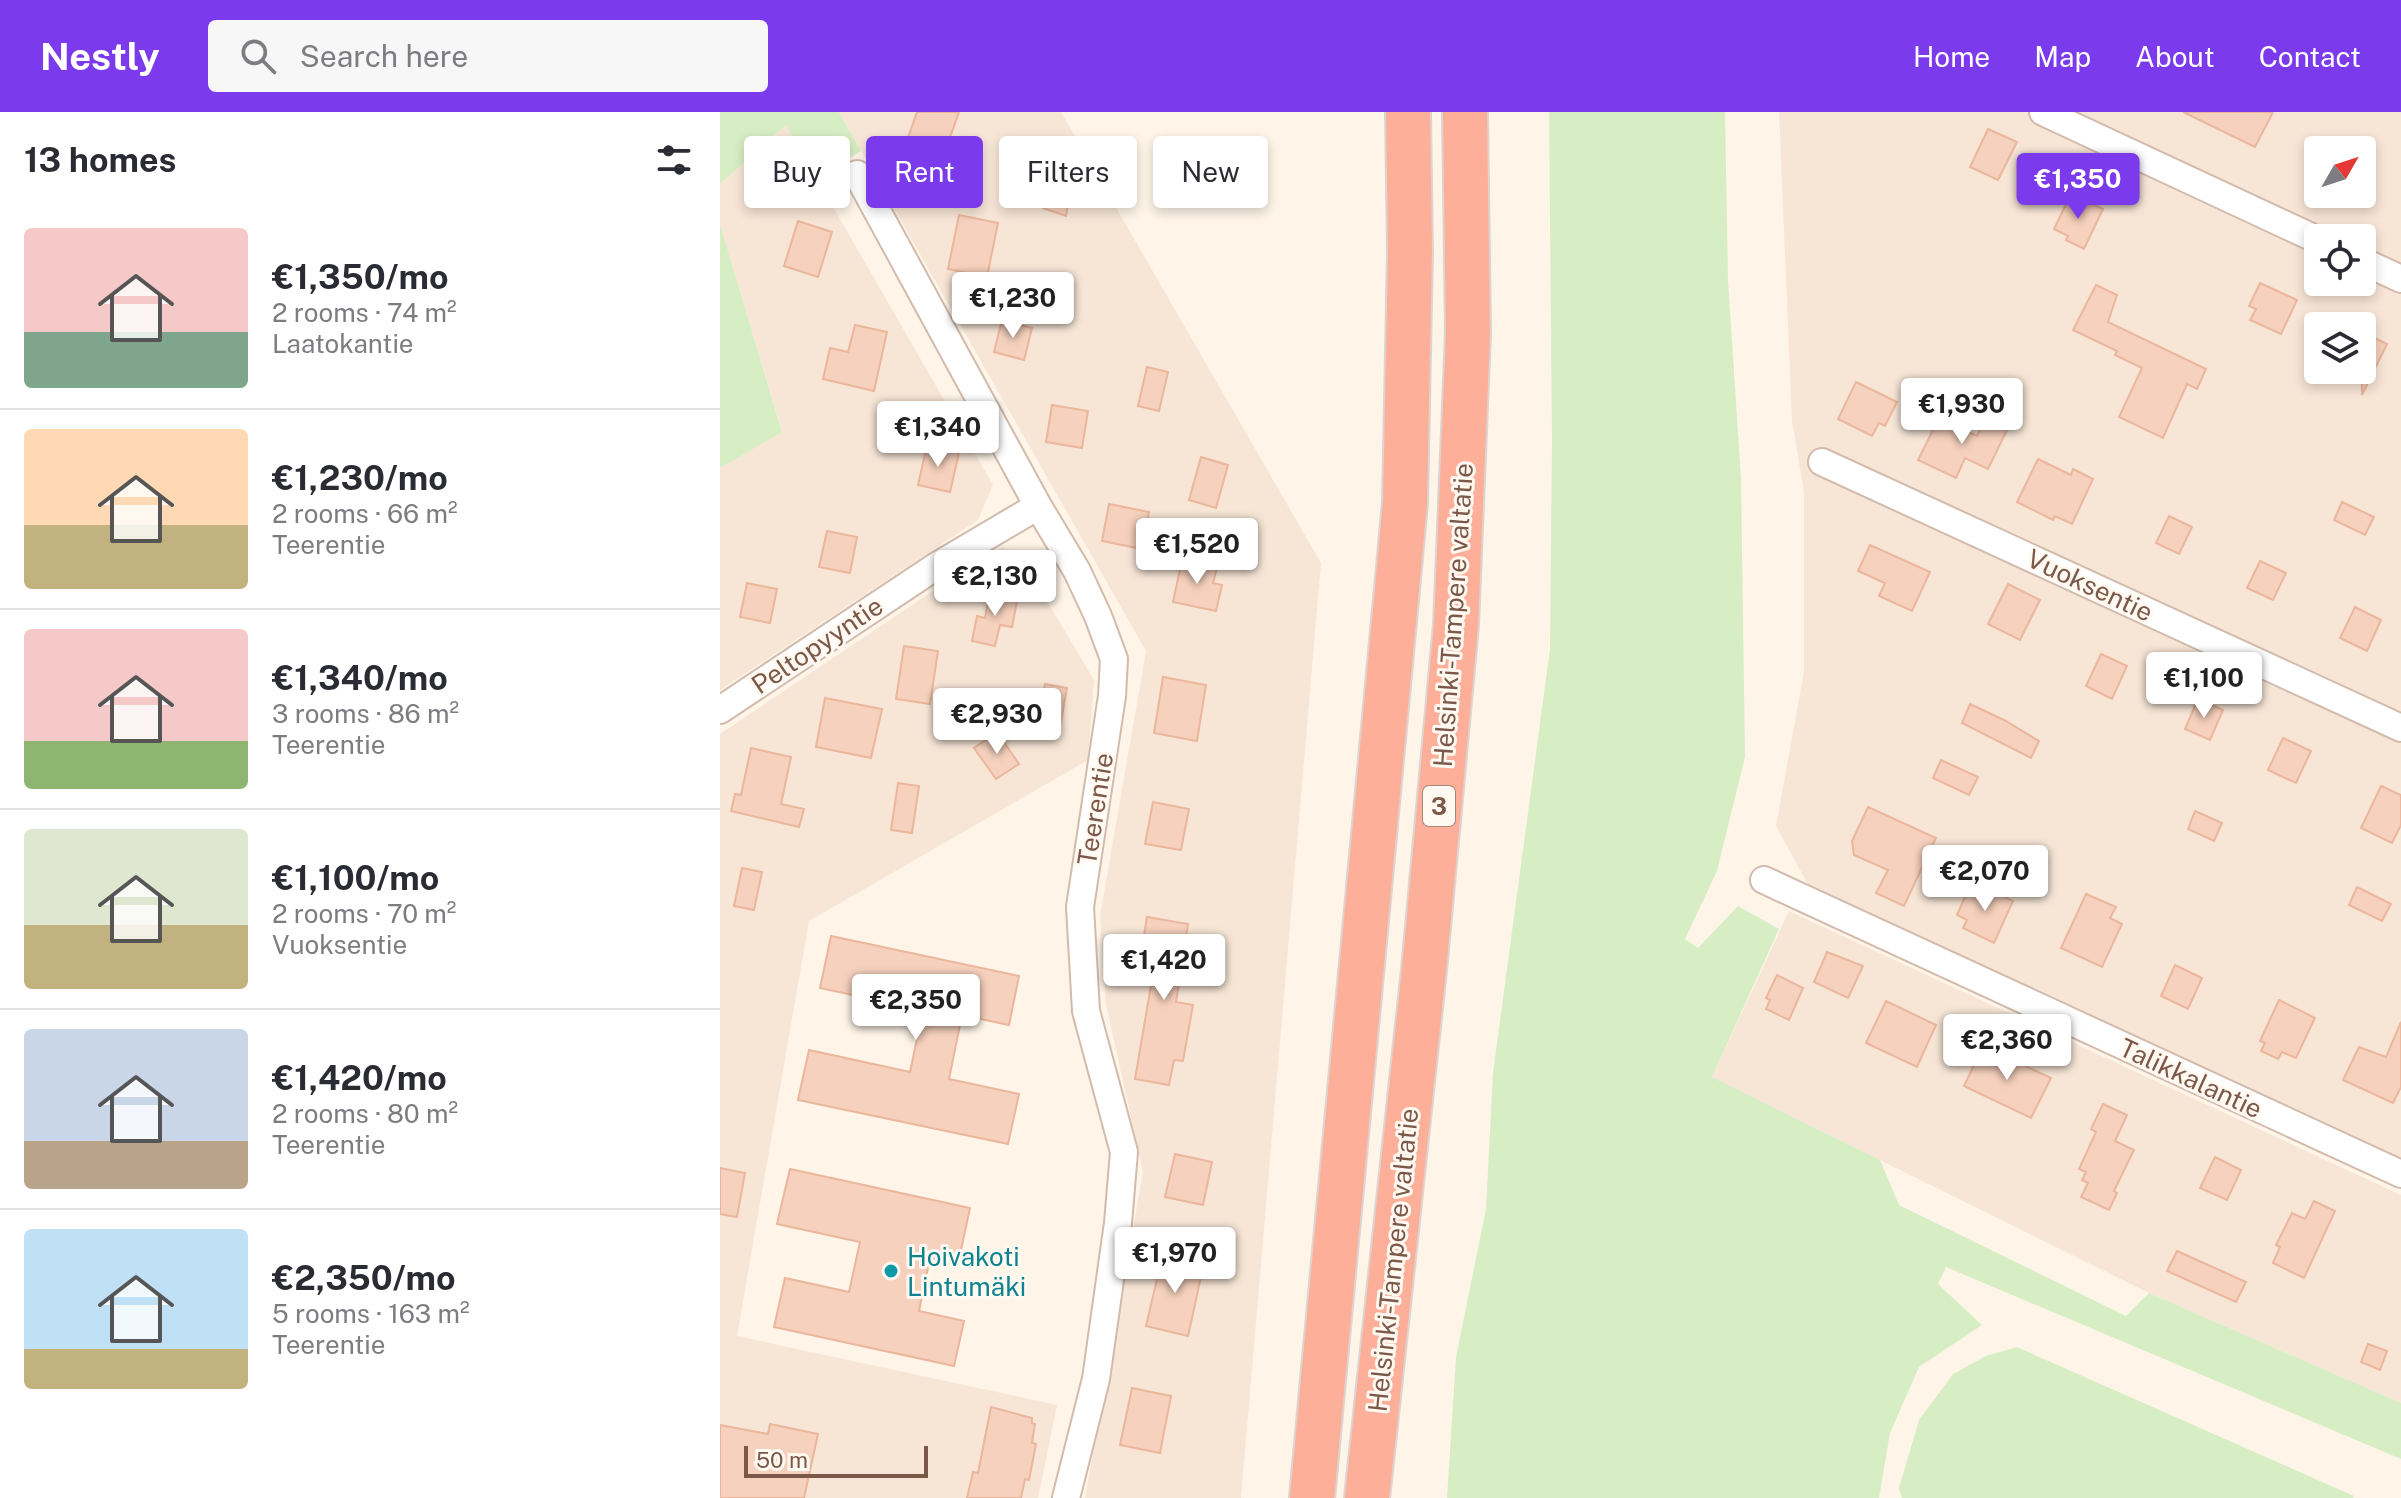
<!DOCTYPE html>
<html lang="en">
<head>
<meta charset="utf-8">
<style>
  body { margin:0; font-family:"Public Sans",sans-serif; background:#f7f7f7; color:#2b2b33; height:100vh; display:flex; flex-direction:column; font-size:30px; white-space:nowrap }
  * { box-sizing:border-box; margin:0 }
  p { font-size:26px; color:#7c7c81 }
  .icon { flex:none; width:44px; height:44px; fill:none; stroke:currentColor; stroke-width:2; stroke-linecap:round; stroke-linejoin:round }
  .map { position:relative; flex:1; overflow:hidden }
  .panel { display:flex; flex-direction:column; background:#fff; width:720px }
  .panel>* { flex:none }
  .banner { position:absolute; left:24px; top:24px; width:760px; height:72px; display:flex; gap:16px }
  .needle { width:52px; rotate:51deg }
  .controls { position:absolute; left:1584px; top:24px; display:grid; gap:16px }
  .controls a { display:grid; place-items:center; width:72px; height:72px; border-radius:8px; background:#fff; box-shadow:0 4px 12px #0003; font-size:40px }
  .scale { position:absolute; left:24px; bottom:20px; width:184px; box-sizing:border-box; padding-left:8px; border:4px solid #7c5849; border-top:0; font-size:22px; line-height:28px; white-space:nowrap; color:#7c5849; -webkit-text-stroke:6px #fff9f1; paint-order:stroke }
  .price { position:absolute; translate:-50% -68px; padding:0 18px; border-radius:8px; background:#fff; color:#222; font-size:26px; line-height:52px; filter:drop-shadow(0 2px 4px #0008) }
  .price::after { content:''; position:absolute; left:50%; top:48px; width:24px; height:18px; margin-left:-12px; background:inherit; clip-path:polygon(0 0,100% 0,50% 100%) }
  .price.current { background:#7c3aed; color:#fff }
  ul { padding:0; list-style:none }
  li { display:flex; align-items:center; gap:24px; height:200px; padding:0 24px }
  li+li { border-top:2px solid #e1e1e2 }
  li span { display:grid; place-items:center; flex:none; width:224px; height:160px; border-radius:8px; color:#555 }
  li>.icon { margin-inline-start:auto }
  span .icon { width:96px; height:96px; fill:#fffc; stroke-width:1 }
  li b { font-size:34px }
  h2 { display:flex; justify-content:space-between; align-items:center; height:96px; padding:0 24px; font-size:34px }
  .chip { padding:0 28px; border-radius:8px; background:#fff; box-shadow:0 4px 12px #0003; font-size:28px; line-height:72px }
  .chip.current { background:#7c3aed; color:#fff }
  header { display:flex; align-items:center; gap:48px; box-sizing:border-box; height:112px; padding:0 40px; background:#7c3aed; color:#fff }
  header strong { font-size:38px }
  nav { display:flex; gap:44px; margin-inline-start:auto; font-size:28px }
  .search { width:560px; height:72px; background:#f7f7f7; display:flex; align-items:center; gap:20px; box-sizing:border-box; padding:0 28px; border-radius:8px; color:#7c7c81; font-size:30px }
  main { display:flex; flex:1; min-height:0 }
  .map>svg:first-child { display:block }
  .residential { fill:#f7e6d6; fill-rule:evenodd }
  .green { fill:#d7eec4 }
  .building { fill:#f6d1bd; stroke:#ebb69c; stroke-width:2 }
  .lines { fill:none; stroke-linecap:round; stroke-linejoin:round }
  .minor-casing { stroke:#d3bbac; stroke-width:30 }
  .motorway-casing { stroke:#ddd4d0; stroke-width:48 }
  .minor { stroke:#fff; stroke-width:26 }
  .motorway { stroke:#feaf9a; stroke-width:44 }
  .culture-dot { fill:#0f9aa8; stroke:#fff9f1; stroke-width:3 }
  .labels { text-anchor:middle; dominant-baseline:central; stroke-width:6; stroke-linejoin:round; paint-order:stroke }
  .shield { fill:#fff9f1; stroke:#a3887b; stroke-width:2 }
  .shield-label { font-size:24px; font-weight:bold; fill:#7c5849 }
  .street-label { font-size:26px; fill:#7c5849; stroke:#fff9f1 }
  .culture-label { font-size:26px; fill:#0d838f; stroke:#fff9f1; text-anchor:start }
</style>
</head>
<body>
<header>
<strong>Nestly</strong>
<div class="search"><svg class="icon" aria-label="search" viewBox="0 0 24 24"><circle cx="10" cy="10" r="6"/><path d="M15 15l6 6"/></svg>Search here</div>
<nav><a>Home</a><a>Map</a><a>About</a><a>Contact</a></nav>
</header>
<main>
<section class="panel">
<h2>13 homes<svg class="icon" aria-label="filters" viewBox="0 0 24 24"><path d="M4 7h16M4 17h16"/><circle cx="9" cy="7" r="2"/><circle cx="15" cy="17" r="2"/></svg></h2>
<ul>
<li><span style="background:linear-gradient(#f6c9c9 65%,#7fa58c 0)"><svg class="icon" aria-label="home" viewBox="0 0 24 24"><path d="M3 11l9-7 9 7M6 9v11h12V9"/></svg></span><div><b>€1,350/mo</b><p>2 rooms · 74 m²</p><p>Laatokantie</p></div></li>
<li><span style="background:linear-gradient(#ffd9b3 60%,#c2b280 0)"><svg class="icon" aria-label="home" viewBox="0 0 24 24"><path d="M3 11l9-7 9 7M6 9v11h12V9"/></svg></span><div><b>€1,230/mo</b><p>2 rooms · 66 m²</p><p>Teerentie</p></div></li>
<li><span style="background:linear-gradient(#f6c9c9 70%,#8fb573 0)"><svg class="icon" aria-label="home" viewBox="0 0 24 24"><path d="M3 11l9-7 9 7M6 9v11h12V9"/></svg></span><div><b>€1,340/mo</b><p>3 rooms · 86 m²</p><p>Teerentie</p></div></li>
<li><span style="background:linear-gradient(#dfe7d0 60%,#c2b280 0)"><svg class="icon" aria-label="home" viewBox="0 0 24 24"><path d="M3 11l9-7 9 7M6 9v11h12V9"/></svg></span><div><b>€1,100/mo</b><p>2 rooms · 70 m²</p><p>Vuoksentie</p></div></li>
<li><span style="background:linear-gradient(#c9d6e8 70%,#b9a48a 0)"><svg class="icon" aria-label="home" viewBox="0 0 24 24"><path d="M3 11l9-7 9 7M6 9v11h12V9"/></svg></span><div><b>€1,420/mo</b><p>2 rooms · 80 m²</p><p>Teerentie</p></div></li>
<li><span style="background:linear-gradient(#bfe0f5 75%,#c2b280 0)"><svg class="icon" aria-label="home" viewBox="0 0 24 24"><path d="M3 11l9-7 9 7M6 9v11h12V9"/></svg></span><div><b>€2,350/mo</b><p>5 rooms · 163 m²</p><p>Teerentie</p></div></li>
</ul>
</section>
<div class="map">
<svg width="1681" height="1386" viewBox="0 0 1681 1386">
  <rect width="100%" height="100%" fill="#fef5e8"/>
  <g class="residential">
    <path d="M119,0H341L601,451L521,1386H365L423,1060L386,893L380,804L426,539Z"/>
    <path d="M1059,0H1681V1049L1090,776L1056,714L1084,560V380L1072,309ZM1598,38H1642V82H1598ZM1598,126H1642V170H1598ZM1598,214H1642V258H1598Z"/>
    <path d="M66,13L273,373L258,408L0,578V356L62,319L0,112V72Z"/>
    <path d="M283,436L298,440L374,568L368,648L89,809L17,1224L337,1293L318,1386H0V622L271,440Z"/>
    <path d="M1069,799L1681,1083V1291L1429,1181L992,965Z"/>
  </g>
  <g class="green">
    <path d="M0,0H119L141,39L97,66L66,13L0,72Z"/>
    <path d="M829,0H1005L1008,168L1021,367L1025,645L997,759L965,827L978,836L1018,794L1059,817L992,965L1160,1048L1179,1093L1406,1204L1429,1181L1681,1291V1347L1226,1155L1218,1172L1262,1213L1199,1255L1170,1321L1159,1386H727L736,1245L766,1097L773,961L830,537L832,328Z"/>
    <path d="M0,112L62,320L0,356Z"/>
    <path d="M1297,1235L1634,1384L1633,1386H1182L1179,1376L1199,1308L1233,1262L1266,1244Z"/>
  </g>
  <g class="building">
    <path d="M197,0H239L218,59L181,46Z"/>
    <path d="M1463,0H1553L1535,35Z"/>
    <path d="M1268,17L1297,30L1278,68L1250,55Z"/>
    <path d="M327,78L350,83L346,104L323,96Z"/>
    <path d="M1351,82L1383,97L1364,137L1346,128L1348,124L1334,117Z"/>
    <path d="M239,103L278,111L267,165L228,157Z"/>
    <path d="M78,109L112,120L98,165L64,154Z"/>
    <path d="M1540,171L1577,188L1561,222L1530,208L1536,197L1529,194Z"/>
    <path d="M1376,173L1397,183L1388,210L1486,257L1477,277L1467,272L1443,326L1399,305L1422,256L1395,243L1397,239L1353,218Z"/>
    <path d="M282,208L312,216L304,248L274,240Z"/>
    <path d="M135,213L167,220L154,279L103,267L110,236L128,240Z"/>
    <path d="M1642,220L1667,232L1642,283Z"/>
    <path d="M427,255L448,260L439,299L418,294Z"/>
    <path d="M1136,270L1177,290L1165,314L1159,311L1152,324L1118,307Z"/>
    <path d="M332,293L368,299L362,336L326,330Z"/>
    <path d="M1267,303L1289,314L1268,357L1245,346L1236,366L1198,348L1219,306L1257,324Z"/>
    <path d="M207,333L239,341L230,380L198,373Z"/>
    <path d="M481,345L508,353L496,396L469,388Z"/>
    <path d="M1318,347L1351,363L1353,357L1373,367L1352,412L1335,404L1333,408L1297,390Z"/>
    <path d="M1622,390L1654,405L1645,423L1614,408Z"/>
    <path d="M389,392L429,400L422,437L382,429Z"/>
    <path d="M1449,404L1472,415L1459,442L1436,431Z"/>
    <path d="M107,419L137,425L130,461L99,455Z"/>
    <path d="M1150,433L1210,460L1192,499L1159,484L1165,471L1138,459Z"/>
    <path d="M462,448L497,456L493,471L502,473L496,499L453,490Z"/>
    <path d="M1540,449L1566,461L1553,488L1527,476Z"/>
    <path d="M27,471L57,477L50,511L20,505Z"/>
    <path d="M1288,472L1320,488L1300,528L1268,512Z"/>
    <path d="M270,479L298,484L292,515L280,513L275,534L252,529L257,504L265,506Z"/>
    <path d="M1635,495L1661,508L1647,539L1620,526Z"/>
    <path d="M184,534L218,539L210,592L176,587Z"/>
    <path d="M1381,542L1407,554L1392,587L1366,574Z"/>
    <path d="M443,565L486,573L477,629L434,621Z"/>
    <path d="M325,572L347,576L340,615L318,610Z"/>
    <path d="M105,586L162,597L151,646L96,635Z"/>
    <path d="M1478,587L1503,598L1490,628L1465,617Z"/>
    <path d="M1250,592L1284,608L1319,629L1311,646L1242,611Z"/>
    <path d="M277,620L299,652L276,667L254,636Z"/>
    <path d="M1563,626L1591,639L1576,671L1548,658Z"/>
    <path d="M31,636L71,645L61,692L84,697L79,715L11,699L15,682L21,683Z"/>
    <path d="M1221,648L1258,665L1249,683L1213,666Z"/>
    <path d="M178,671L199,674L192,721L171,718Z"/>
    <path d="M1661,674L1681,683V713L1672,731L1641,716Z"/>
    <path d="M433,690L469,697L461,738L425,732Z"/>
    <path d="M1148,695L1216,726L1184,794L1156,781L1168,758L1134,743L1132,729Z"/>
    <path d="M1475,699L1502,711L1494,729L1468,717Z"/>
    <path d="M22,756L42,760L34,798L14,794Z"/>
    <path d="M1262,775L1293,789L1274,831L1243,816L1247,808L1237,803L1247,780L1258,784Z"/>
    <path d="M1637,775L1671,792L1662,809L1629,793Z"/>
    <path d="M1366,782L1396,795L1390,806L1402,812L1382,855L1341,836Z"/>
    <path d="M427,805L468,812L456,890L473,893L463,949L454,948L449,973L415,967L435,850L420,848Z"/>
    <path d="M111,824L299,864L289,913L242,903L229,967L299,982L288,1032L78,988L89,938L190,960L203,898L100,876Z"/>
    <path d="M1107,840L1143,854L1128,886L1094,870Z"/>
    <path d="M1455,853L1482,866L1468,897L1441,884Z"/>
    <path d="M1057,863L1083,876L1069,908L1046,897L1050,888L1046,886Z"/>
    <path d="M1559,888L1595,906L1576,946L1562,940L1558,947L1541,939L1545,931L1540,929Z"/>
    <path d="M1166,889L1216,913L1197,955L1146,931Z"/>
    <path d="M1681,910V975L1673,991L1623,968L1639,935L1666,945Z"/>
    <path d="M1263,934L1331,966L1311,1006L1244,974Z"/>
    <path d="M1383,992L1407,1003L1395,1029L1414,1038L1394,1079L1397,1081L1389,1098L1361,1085L1368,1071L1362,1068L1366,1060L1359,1057L1376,1020L1371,1017Z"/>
    <path d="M455,1042L492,1050L483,1093L445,1085Z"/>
    <path d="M1495,1045L1521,1058L1507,1088L1480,1076Z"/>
    <path d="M0,1056L25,1061L17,1105L0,1102Z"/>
    <path d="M70,1057L250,1096L238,1152L210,1146L199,1199L244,1209L234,1254L54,1215L65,1166L129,1180L140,1130L57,1112Z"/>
    <path d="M1594,1089L1615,1099L1584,1166L1553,1151L1560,1135L1556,1133L1572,1101L1585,1107Z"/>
    <path d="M1457,1139L1526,1170L1516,1190L1447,1159Z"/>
    <path d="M443,1142L484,1151L468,1224L426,1214Z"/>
    <path d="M1648,1232L1667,1239L1660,1258L1641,1250Z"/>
    <path d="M412,1276L451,1284L440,1341L400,1333Z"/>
    <path d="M271,1295L312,1306V1311L315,1312L312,1331L316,1332L309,1368L305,1367L301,1386H247L253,1360L258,1361Z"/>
    <path d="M50,1312L98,1322L84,1386H0V1313L48,1322Z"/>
  </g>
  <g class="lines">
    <g class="minor-casing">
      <g id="minor">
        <path d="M1323,0L1598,128"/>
        <path d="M137,62L318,394L357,459L378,504L394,547L392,584L360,795L366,899L404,1040L398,1111L376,1267L346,1386"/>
        <path d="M1642,149L1681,167"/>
        <path d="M1102,350L1681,616"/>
        <path d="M0,598L215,455L318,394"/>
        <path d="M1044,768L1681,1062"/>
      </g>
    </g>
    <g class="motorway-casing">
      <g id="motorway">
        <path d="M592,1386L685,391L690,140L688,0"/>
        <path d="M647,1386L704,858L736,513L748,221L745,0"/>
      </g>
    </g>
    <use href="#minor" class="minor"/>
    <use href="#motorway" class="motorway"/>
  </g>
  <circle class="culture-dot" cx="171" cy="1159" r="8"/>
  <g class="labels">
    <rect class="shield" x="703" y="674" width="32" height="40" rx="6"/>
    <g class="shield-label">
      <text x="719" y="694">3</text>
    </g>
    <g class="street-label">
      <text transform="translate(1370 473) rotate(25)">Vuoksentie</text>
      <text transform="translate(733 503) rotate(-86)">Helsinki-Tampere valtatie</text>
      <text transform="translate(97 533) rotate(-34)">Peltopyyntie</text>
      <text transform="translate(375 697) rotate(-81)">Teerentie</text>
      <text transform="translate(1471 966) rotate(25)">Talikkalantie</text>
      <text transform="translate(673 1148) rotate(-84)">Helsinki-Tampere valtatie</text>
    </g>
    <g class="culture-label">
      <text x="187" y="1144">Hoivakoti<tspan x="187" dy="30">Lintumäki</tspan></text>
    </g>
  </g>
</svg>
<div class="controls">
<a><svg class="needle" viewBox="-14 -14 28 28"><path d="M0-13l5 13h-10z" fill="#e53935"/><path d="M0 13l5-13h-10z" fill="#7c7c81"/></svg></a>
<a><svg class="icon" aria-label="locate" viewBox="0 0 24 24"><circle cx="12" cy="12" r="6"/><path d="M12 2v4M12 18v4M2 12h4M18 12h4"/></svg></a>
<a><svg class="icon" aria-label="layers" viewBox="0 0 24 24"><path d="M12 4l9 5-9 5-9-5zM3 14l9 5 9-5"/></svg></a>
</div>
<div class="scale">50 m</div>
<b class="price current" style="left:1358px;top:109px">€1,350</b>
<b class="price" style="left:293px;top:228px">€1,230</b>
<b class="price" style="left:1242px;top:334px">€1,930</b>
<b class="price" style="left:218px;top:357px">€1,340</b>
<b class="price" style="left:477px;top:474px">€1,520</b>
<b class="price" style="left:275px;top:506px">€2,130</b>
<b class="price" style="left:1484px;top:608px">€1,100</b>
<b class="price" style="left:277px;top:644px">€2,930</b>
<b class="price" style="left:1265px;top:801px">€2,070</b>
<b class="price" style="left:444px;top:890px">€1,420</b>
<b class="price" style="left:196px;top:930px">€2,350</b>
<b class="price" style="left:1287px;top:970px">€2,360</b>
<b class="price" style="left:455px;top:1183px">€1,970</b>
<div class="banner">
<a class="chip">Buy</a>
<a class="chip current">Rent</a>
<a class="chip">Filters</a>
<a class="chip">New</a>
</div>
</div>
</main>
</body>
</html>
